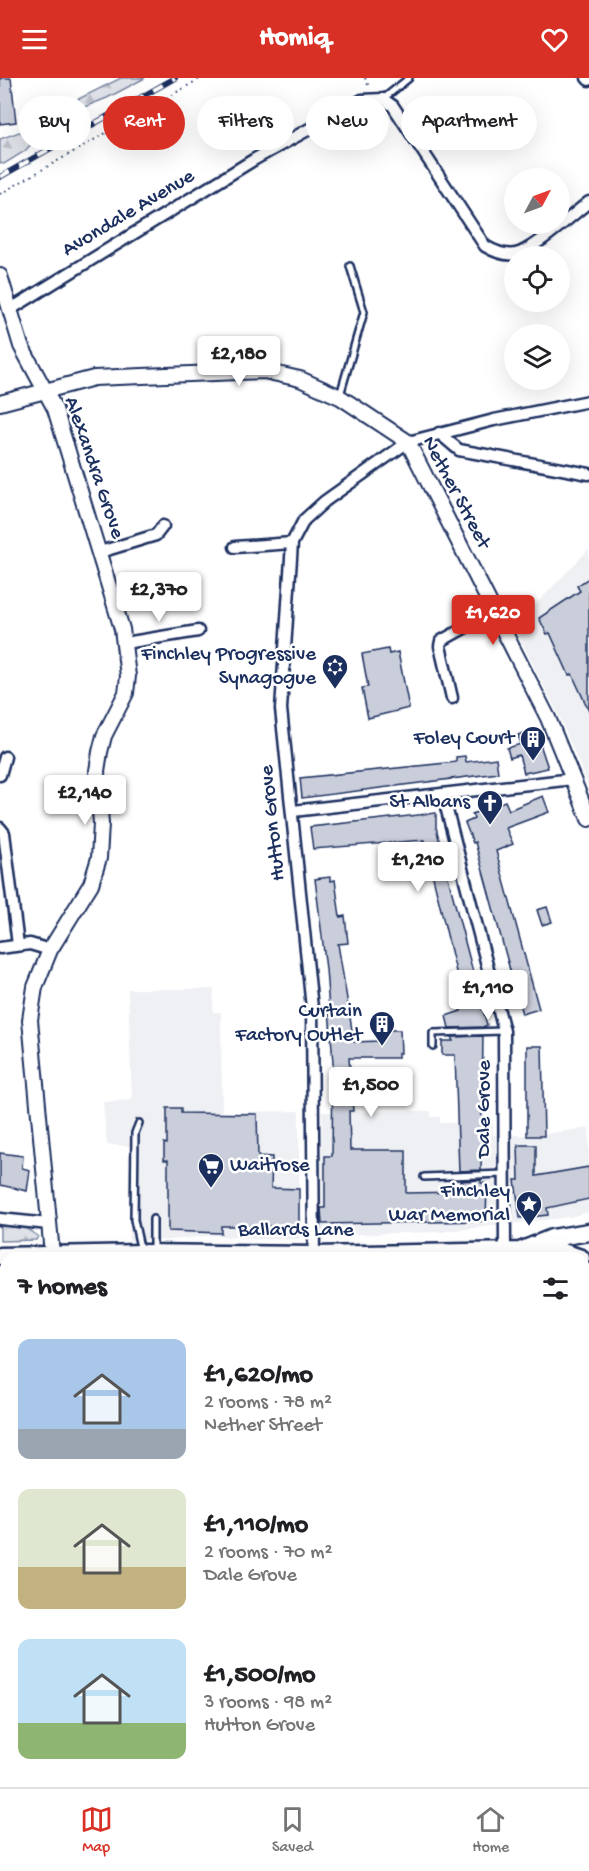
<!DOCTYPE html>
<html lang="en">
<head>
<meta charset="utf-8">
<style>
  body { margin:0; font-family:"Gochi Hand",sans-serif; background:#f6f6f6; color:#202124; height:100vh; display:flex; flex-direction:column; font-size:22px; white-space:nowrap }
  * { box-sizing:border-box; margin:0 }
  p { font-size:20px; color:#757577 }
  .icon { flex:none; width:33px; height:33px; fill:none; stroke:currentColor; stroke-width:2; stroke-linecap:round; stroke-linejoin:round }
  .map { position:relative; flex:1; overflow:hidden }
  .sheet { position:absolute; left:0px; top:1174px; width:590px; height:536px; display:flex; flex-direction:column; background:#fff; border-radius:18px 18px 0 0; box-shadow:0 6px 24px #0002 }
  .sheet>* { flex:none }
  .top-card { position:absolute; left:18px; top:18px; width:554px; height:54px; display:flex; gap:12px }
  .needle { width:39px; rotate:49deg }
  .buttons { position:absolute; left:504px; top:90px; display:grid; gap:12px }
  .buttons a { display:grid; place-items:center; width:66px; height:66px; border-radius:50%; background:#fff; box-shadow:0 6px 24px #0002; font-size:30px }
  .price { position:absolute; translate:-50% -51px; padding:0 14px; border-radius:6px; background:#fff; color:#222; font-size:20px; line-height:39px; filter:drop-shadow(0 2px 3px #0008) }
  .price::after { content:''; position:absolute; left:50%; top:36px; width:18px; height:14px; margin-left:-9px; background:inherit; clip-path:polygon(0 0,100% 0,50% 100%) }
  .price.selected { background:#d93025; color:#fff }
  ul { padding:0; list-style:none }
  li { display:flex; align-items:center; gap:18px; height:150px; padding:0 18px }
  li span { display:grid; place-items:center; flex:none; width:168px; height:120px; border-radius:12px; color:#555 }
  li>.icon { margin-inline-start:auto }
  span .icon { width:72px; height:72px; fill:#fffc; stroke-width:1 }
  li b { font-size:26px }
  h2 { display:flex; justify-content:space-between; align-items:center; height:72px; padding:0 18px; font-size:26px }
  .chip { padding:0 21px; border-radius:27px; background:#fff; box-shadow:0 6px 24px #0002; font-size:21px; line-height:54px }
  .chip.selected { background:#d93025; color:#fff }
  header { display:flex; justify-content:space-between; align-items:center; height:78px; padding:0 18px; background:#d93025; color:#fff; font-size:27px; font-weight:700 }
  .menu { display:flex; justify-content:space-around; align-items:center; height:84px; border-top:2px solid #e0e0e0; background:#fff; font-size:16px; color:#757577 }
  .menu a { display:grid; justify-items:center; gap:3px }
  .menu .selected { color:#d93025 }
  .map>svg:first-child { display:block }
  .built { fill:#eff0f4 }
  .grass { fill:url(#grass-tufts); stroke:#7c88a2; stroke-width:1.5 }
  .forest { fill:url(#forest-firs); stroke:#7c88a2; stroke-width:1.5 }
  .building { fill:#caceda; stroke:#1b2f5e; stroke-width:1.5 }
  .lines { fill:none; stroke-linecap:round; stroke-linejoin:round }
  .service-casing { stroke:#1b2f5e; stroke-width:10 }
  .minor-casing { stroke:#1b2f5e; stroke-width:15 }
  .tertiary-casing { stroke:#1b2f5e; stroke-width:18 }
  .primary-casing { stroke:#1b2f5e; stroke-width:21 }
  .path { stroke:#1b2f5e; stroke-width:2; stroke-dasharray:1.5 4.5; stroke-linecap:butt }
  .service { stroke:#fff; stroke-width:5 }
  .minor { stroke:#fff; stroke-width:10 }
  .tertiary { stroke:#fff; stroke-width:14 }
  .primary { stroke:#fff; stroke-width:16 }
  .rail-casing { stroke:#1b2f5e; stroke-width:6 }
  .rail { stroke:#fff; stroke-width:4; stroke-dasharray:11; stroke-linecap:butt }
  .labels { text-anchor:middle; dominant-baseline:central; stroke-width:5; stroke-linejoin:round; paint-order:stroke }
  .street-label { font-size:21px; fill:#1b2f5e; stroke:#fff }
  .poi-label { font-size:21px; fill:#1b2f5e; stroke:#fff; text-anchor:end }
</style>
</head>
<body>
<header><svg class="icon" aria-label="menu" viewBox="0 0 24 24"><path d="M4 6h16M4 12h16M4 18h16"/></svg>Homiq<svg class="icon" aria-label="heart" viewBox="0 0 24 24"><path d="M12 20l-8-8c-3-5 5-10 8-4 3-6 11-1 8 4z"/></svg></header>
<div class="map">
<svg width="589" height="1709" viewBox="0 0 589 1709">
  <defs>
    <pattern id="grass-tufts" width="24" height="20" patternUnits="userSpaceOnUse" patternTransform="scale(1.5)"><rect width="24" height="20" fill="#dee1e7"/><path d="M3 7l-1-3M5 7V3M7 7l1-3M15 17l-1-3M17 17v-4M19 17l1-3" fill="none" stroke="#bec1c9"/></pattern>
    <pattern id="forest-firs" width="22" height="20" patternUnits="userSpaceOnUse" patternTransform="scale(1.5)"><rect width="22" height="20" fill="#dee1e7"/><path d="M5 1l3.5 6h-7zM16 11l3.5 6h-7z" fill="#bec1c9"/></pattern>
  </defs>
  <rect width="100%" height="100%" fill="#fff"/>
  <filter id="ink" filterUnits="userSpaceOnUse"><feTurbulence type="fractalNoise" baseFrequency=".0167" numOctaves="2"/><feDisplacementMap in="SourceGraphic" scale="12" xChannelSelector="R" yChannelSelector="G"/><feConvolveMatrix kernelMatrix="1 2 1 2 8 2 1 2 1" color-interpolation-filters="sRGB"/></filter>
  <g filter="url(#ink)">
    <g class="built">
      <path d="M589,471V710L560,640L514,549Z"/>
      <path d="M128,911H214L213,934H221L222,1034L299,1033V1161H256L212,1157L172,1162H129L131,1068L107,1067L103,1024L132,1022Z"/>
      <path d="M431,1033V1039H440V1045L493,1044V1057H536L589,1050V1134L569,1139L441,1154L321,1157L322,1034Z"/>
    </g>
    <path class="grass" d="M229,1704H371L366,1709H224Z"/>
    <g class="forest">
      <path d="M121,0H145L107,20L54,41L25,73L4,86L0,85V61L36,48L40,40Z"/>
      <path d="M0,1147L27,1151L38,1158L36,1162L0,1163Z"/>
    </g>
    <g class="building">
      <path d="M0,0H11L16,44L0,46Z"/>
      <path d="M589,500V633L572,596L569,597L550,555L547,556L539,540L580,513L577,508Z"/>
      <path d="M388,571L389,576L398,574L409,630L368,640L362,610L368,609L362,576Z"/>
      <path d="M535,651L548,690L524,695L519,677L510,680L507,670L521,666L518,657Z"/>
      <path d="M465,678L466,684L496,680L498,695L302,720L300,700L456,684V679Z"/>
      <path d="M543,718L549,734L506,750L513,766L496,773L539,931L522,936L475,764L473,765L465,745L474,741L472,736L505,723L509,732Z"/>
      <path d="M436,735V749L450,807L487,947L483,949L449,950L446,938L461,933L455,911L460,910L424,762L313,771L310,749Z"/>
      <path d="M330,799V803L335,802L340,839L345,838L348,865L338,866L354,964L379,963V952H400L401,975H398V980H349L353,1033H349L350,1072H406V1115L460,1114V1103L481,1102V1105H487L486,1143L322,1146L321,1130H325V1078H332L333,985L326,891L315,801Z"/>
      <path d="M547,829L552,844L542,847L537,832Z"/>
      <path d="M483,958L481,1092L459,1093L455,977H442V963H453L451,959Z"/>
      <path d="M527,968H542L544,1058H527Z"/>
      <path d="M167,1030H181V1035L257,1036L258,1078L272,1079L271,1110L299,1111V1148H221V1155L168,1153V1082H164V1065L167,1066Z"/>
      <path d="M518,1067H536V1098L589,1089V1121L547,1130L548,1137L520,1140L515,1102H519Z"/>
      <path d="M0,1075L23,1078L22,1090L30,1092L27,1113L0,1107Z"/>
    </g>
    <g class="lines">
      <g class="service-casing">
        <g id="service">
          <path d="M383,21L409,0"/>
          <path d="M340,317L364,234L350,188"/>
          <path d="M433,968V955L504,953"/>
          <path d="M139,1045L135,1055L134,1142L141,1174"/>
          <path d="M424,1099L504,1096"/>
          <path d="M153,1172V1141"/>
          <path d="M584,1646L589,1652"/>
          <path d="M584,1701L589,1696"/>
          <path d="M537,1704L542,1709"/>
          <path d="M214,1709L219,1704"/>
        </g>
      </g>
      <g class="minor-casing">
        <g id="minor">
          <path d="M587,0L589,2"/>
          <path d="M11,231L255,81L362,22L383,21L393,28L485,168C495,174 505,178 516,176C534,172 573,136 589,124"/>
          <path d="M439,355L459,372L589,396"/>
          <path d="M235,469L292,465"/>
          <path d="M100,474L156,457L163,448"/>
          <path d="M125,565L198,553"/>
          <path d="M452,620L440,568L441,563L493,534"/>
          <path d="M0,697L5,679"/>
          <path d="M443,717L504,953L505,1172"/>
          <path d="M293,733L573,701"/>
          <path d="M0,750L4,755L18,867"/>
          <path d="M0,870L30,866L50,872"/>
          <path d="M0,1141L49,1146"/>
          <path d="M314,1180L312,930L281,631L292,465L304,442L325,423L408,364L494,342L589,323"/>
          <path d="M0,1236L6,1241"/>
          <path d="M584,1394L589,1398"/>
          <path d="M0,1521L6,1525"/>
          <path d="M584,1529L589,1535"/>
          <path d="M454,1704L459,1709"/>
        </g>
      </g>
      <g class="tertiary-casing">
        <g id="tertiary">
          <path d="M0,198L21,268L55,331L122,551L128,598L126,615L104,658L100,674L97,693L101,746L99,780L91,806L50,872L35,909L30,942L52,1176"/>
          <path d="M0,325L94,300L264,293L300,301L340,319L408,364L548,640L589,741"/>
        </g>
      </g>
      <g class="primary-casing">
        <g id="primary">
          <path d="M533,1169L557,1172L581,1180"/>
          <path d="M0,1178L142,1175L314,1177L520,1173L552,1160L589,1154"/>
          <path d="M584,1198L589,1202"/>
          <path d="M584,1512L588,1508V1499"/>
          <path d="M391,1709L395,1704"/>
        </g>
      </g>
      <g class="path">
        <path d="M365,0L369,9"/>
        <path d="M0,116L201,0"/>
      </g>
      <use href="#service" class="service"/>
      <use href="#minor" class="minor"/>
      <use href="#tertiary" class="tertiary"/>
      <use href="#primary" class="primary"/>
      <g class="rail-casing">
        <path id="rail" d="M0,99L175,0"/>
      </g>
      <use href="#rail" class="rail"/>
    </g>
  </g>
  <defs>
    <g id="synagogue-pin" transform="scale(1.35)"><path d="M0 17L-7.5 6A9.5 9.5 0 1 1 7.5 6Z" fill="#1b2f5e" stroke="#fff"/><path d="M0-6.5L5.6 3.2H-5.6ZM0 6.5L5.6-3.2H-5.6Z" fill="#fff"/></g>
    <g id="building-pin" transform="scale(1.35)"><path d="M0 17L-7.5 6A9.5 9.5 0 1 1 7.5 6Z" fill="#1b2f5e" stroke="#fff"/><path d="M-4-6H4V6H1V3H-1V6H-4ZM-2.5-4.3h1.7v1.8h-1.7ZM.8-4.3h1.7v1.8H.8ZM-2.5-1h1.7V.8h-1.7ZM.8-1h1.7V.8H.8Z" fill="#fff"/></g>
    <g id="church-pin" transform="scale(1.35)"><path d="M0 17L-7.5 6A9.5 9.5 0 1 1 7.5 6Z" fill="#1b2f5e" stroke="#fff"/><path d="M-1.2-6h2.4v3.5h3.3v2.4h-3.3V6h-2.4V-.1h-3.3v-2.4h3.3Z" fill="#fff"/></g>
    <g id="supermarket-pin" transform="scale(1.35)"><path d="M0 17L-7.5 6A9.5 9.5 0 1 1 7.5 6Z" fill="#1b2f5e" stroke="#fff"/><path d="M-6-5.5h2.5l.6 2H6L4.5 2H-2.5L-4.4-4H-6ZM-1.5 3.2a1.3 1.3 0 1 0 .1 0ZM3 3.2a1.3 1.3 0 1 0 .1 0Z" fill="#fff"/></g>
    <g id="sight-pin" transform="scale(1.35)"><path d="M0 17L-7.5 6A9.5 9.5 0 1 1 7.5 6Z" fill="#1b2f5e" stroke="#fff"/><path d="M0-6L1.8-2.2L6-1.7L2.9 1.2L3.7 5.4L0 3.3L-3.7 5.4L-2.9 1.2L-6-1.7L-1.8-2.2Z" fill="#fff"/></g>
  </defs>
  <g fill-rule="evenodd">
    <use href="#synagogue-pin" x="335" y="589"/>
    <use href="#building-pin" x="533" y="661"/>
    <use href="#church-pin" x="490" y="725"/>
    <use href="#building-pin" x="382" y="946"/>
    <use href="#supermarket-pin" x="211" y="1088"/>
    <use href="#sight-pin" x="529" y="1126"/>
  </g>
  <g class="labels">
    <g class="street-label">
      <text transform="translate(129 136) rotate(-31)">Avondale Avenue</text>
      <text transform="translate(93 390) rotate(71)">Alexandra Grove</text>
      <text transform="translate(455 415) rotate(62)">Nether Street</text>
      <text transform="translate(274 745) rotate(-96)">Hutton Grove</text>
      <text transform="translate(485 1031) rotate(-90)">Dale Grove</text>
      <text x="296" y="1153">Ballards Lane</text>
    </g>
    <g class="poi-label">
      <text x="316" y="577">Finchley Progressive<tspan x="316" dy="24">Synagogue</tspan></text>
      <text x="514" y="661">Foley Court</text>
      <text x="470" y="725">St Albans</text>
      <text x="362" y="934">Curtain<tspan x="362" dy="24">Factory Outlet</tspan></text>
      <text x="230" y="1088" text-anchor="start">Waitrose</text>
      <text x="510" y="1114">Finchley<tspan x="510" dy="24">War Memorial</tspan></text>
    </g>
  </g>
</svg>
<div class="buttons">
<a><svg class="needle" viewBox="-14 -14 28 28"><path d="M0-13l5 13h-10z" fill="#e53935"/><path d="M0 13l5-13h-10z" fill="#757577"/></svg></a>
<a><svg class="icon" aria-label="locate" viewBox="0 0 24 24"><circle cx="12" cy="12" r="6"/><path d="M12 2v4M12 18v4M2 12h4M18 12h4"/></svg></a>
<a><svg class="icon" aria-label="layers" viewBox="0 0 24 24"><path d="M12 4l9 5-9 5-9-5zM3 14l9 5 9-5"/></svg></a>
</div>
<b class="price" style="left:239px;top:309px">£2,180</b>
<b class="price" style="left:159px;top:545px">£2,370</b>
<b class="price selected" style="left:493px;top:568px">£1,620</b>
<b class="price" style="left:85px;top:748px">£2,140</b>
<b class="price" style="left:418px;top:815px">£1,210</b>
<b class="price" style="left:488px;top:943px">£1,110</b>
<b class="price" style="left:371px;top:1040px">£1,500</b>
<div class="top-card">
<a class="chip">Buy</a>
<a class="chip selected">Rent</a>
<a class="chip">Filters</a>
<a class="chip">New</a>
<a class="chip">Apartment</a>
</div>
<section class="sheet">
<h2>7 homes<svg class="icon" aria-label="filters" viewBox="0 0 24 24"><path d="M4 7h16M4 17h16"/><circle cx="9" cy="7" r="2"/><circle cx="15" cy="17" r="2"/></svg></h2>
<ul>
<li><span style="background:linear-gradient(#a9c7e8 75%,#9aa5b1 0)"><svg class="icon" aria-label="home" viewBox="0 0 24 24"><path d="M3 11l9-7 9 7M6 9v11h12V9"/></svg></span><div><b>£1,620/mo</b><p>2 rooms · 78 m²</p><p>Nether Street</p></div></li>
<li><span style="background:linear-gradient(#dfe7d0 65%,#c2b280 0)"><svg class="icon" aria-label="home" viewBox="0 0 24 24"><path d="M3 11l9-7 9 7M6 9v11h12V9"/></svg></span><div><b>£1,110/mo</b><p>2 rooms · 70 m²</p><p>Dale Grove</p></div></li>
<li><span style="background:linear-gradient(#bfe0f5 70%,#8fb573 0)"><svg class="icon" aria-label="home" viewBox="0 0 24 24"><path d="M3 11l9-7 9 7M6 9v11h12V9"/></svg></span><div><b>£1,500/mo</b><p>3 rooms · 98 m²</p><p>Hutton Grove</p></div></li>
</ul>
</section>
</div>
<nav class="menu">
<a class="selected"><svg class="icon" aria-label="map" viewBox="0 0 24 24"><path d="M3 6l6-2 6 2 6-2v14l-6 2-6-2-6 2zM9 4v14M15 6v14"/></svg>Map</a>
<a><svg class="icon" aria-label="saved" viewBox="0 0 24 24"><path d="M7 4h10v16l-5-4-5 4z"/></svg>Saved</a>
<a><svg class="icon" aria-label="home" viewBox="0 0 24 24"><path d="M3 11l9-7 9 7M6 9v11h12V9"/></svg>Home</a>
</nav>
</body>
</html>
